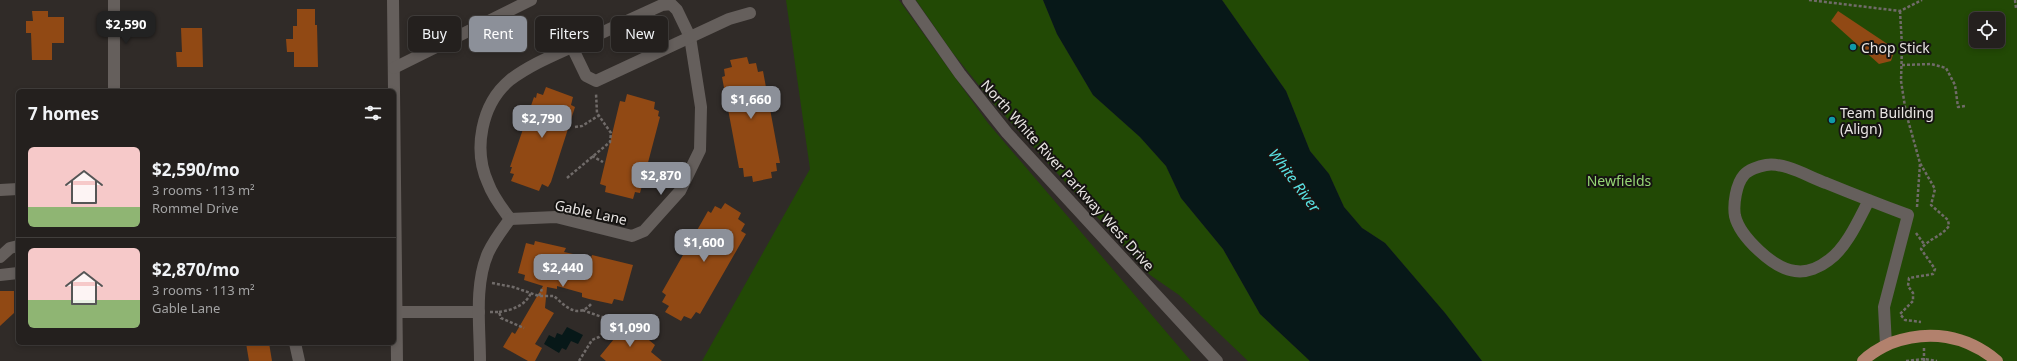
<!DOCTYPE html>
<html lang="en">
<head>
<meta charset="utf-8">
<style>
  body { margin:0; font-family:"Noto Sans",sans-serif; background:#2c2827; color:#f1f3f6; height:100vh; display:flex; flex-direction:column; font-size:15px; white-space:nowrap }
  * { box-sizing:border-box; margin:0 }
  p { font-size:13px; color:#a3a3a4 }
  .icon { flex:none; width:22px; height:22px; fill:none; stroke:currentColor; stroke-width:2; stroke-linecap:round; stroke-linejoin:round }
  .map { position:relative; flex:1; overflow:hidden }
  .drawer { position:absolute; left:16px; top:89px; width:380px; height:256px; display:flex; flex-direction:column; background:#24201e; border-radius:6px; box-shadow:0 2px 6px #0003,0 0 0 1px #413e3c }
  .drawer>* { flex:none }
  .hud { position:absolute; left:408px; top:16px; width:380px; height:36px; display:flex; gap:8px }
  .buttons { position:absolute; left:1969px; top:12px; display:grid; gap:8px }
  .buttons a { display:grid; place-items:center; width:36px; height:36px; border-radius:6px; background:#24201e; box-shadow:0 2px 6px #0003,0 0 0 1px #413e3c; font-size:20px }
  .price { position:absolute; translate:-50% -34px; padding:0 9px; border-radius:8px; background:#8c9099; color:#fff; font-size:13px; line-height:26px; filter:drop-shadow(0 1px 2px #0008) }
  .price::after { content:''; position:absolute; left:50%; top:24px; width:12px; height:9px; margin-left:-6px; background:inherit; clip-path:polygon(0 0,100% 0,50% 100%) }
  .price.current { background:#222; color:#fff }
  ul { padding:0; list-style:none }
  li { display:flex; align-items:center; gap:12px; height:100px; padding:0 12px }
  li+li { border-top:1px solid #413e3c }
  li span { display:grid; place-items:center; flex:none; width:112px; height:80px; border-radius:6px; color:#555 }
  li>.icon { margin-inline-start:auto }
  span .icon { width:48px; height:48px; fill:#fffc; stroke-width:1 }
  li b { font-size:17px }
  h2 { display:flex; justify-content:space-between; align-items:center; height:48px; padding:0 12px; font-size:17px }
  .pill { padding:0 14px; border-radius:6px; background:#24201e; box-shadow:0 2px 6px #0003,0 0 0 1px #413e3c; font-size:14px; line-height:36px }
  .pill.current { background:#8c9099; color:#fff }
  .map>svg:first-child { display:block }
  .green { fill:#224905; fill-rule:evenodd }
  .water { fill:#071818 }
  .building { fill:#914914 }
  .lines { fill:none; stroke-linecap:round; stroke-linejoin:round }
  .path { stroke:#706b69; stroke-width:2.5; stroke-dasharray:3 2; stroke-linecap:butt }
  .minor { stroke:#655f5c; stroke-width:12 }
  .major { stroke:#b2816d; stroke-width:12 }
  .culture-dot { fill:#0f9aa8; stroke:#161412; stroke-width:1.5 }
  .labels { text-anchor:middle; dominant-baseline:central; stroke-width:4; stroke-linejoin:round; paint-order:stroke }
  .poi-label { font-size:14px; fill:#e9e5e3; stroke:#161412; text-anchor:start }
  .street-label { font-size:14px; fill:#e9e5e3; stroke:#161412 }
  .park-label { font-size:14px; fill:#96d675; stroke:#161412 }
  .water-label { font-size:15px; font-style:italic; fill:#59e0e2; stroke:#161412 }
</style>
</head>
<body>
<div class="map">
<svg width="2017" height="361" viewBox="0 0 2017 361">
  <rect width="100%" height="100%" fill="#302b28"/>
  <g class="green">
    <path d="M786,0H899L988,123L1191,361H702L810,169Z"/>
    <path d="M916,0H1043L1057,34L1093,95L1140,137L1166,166L1181,198L1223,249L1260,314L1310,361H1248L1179,295L1150,275L994,104L952,52Z"/>
    <path d="M1222,0H2017V361H1482L1445,313L1385,243L1362,228L1344,207L1329,174L1310,151L1286,91ZM1976,19H1998V41H1976Z"/>
  </g>
  <g class="water">
    <path d="M1043,0H1222L1286,91L1310,151L1329,174L1344,207L1362,228L1385,243L1445,313L1482,361H1310L1260,314L1223,249L1181,198L1166,166L1140,137L1093,95L1057,34Z"/>
    <path d="M567,327L583,335L578,344L571,341L566,350L562,348L559,353L544,344L549,335L555,338L557,333L562,335Z"/>
  </g>
  <g class="building">
    <path d="M297,9H315V25H317L318,67H294V52H287L286,39H293V26H297Z"/>
    <path d="M32,11H48V17H64V43H52V60H32L31,33H26V21H33Z"/>
    <path d="M1838,11L1895,49L1891,61L1879,64L1831,21Z"/>
    <path d="M181,28H202L203,67H177L176,52H182Z"/>
    <path d="M747,57L749,64L756,63L758,72L763,71L780,163H776L777,171L771,172L772,178L753,182L752,176L744,177L743,168H739L722,77L725,76L724,69L732,67L730,60Z"/>
    <path d="M546,87L573,97L571,105L575,107L551,182L548,187L542,184L539,191L511,181L514,174L510,173L512,167H510L534,97L536,98L537,93L543,95Z"/>
    <path d="M627,94L655,102L654,109L659,111L658,116L660,117L640,193L635,192L633,199L605,192L606,186L600,184L620,101L625,102Z"/>
    <path d="M725,203L741,213L738,219L745,224L741,231L746,234L700,314L696,312L691,319L684,316L681,321L665,312L669,306L662,302L666,295L662,292L708,211L711,213L715,206L721,209Z"/>
    <path d="M535,241L566,248L564,252L591,258L592,255L633,265L623,301L614,299L612,304L589,299L582,297V293L557,286V289L547,287L545,308L554,313L535,344L542,348L535,361H528L503,347L512,332L515,334L543,286L524,280L525,275L518,273L526,243L534,245Z"/>
    <path d="M0,291H14V313L0,326Z"/>
    <path d="M632,326L655,345L651,352L662,361H606L600,356L623,328L627,332Z"/>
    <path d="M246,343H269L272,361H249Z"/>
  </g>
  <g class="lines">
    <g class="path">
      <path d="M1809,0L1900,11L1922,0"/>
      <path d="M2015,0L2016,8"/>
      <path d="M1900,11L1902,46L1901,81L1906,113L1920,163L1935,189L1931,205L1948,220L1949,226C1941,237 1928,239 1921,249L1935,269L1933,274L1909,278L1908,286L1913,293V301L1900,314L1905,320L1921,322"/>
      <path d="M1902,65L1931,64L1946,68L1955,85L1958,107L1965,106"/>
      <path d="M575,127L582,126L598,116"/>
      <path d="M592,156L603,162"/>
      <path d="M567,178L610,142L611,133L597,113L596,93"/>
      <path d="M1917,207L1920,164"/>
      <path d="M1916,233L1924,244"/>
      <path d="M492,283L513,287L539,296H554C565,306 578,320 592,303"/>
      <path d="M539,296L542,289"/>
      <path d="M490,312H499L501,318L524,328"/>
      <path d="M499,312C512,310 525,306 531,293"/>
      <path d="M579,361L592,340L599,337L607,326L605,318L582,310"/>
      <path d="M1906,361L1924,359L1937,361"/>
      <path d="M1924,361V347"/>
    </g>
    <g class="minor">
      <path d="M114,0V91"/>
      <path d="M393,0L397,361"/>
      <path d="M908,0L960,74L1007,133L1217,361"/>
      <path d="M671,4L677,10L690,37L701,107L700,150L680,191L644,231L632,236L556,217L510,219C502,208 493,197 488,183C473,150 481,104 510,80C530,65 552,56 574,46C603,32 633,18 662,5Z"/>
      <path d="M572,47L586,76L596,81L729,19L750,13"/>
      <path d="M394,68L531,0"/>
      <path d="M0,190L18,189"/>
      <path d="M1869,200C1859,219 1847,247 1829,260C1820,267 1807,273 1795,271C1774,269 1740,237 1735,216C1733,205 1736,184 1744,175C1748,170 1759,166 1766,165C1785,162 1809,177 1826,183C1853,194 1881,205 1908,215L1884,307L1886,345"/>
      <path d="M0,257L10,248L18,246"/>
      <path d="M0,275L18,273"/>
      <path d="M396,312H479"/>
      <path d="M295,343L299,361"/>
      <path d="M480,361C480,327 474,285 488,253C494,240 502,230 510,219"/>
    </g>
    <path class="major" d="M1863,361C1871,353 1880,348 1891,343C1929,329 1966,335 1997,361"/>
  </g>
  <g class="culture-dot">
    <circle cx="1853" cy="47" r="4"/>
    <circle cx="1832" cy="120" r="4"/>
  </g>
  <g class="labels">
    <g class="poi-label">
      <text x="1861" y="47">Chop Stick</text>
      <text x="1840" y="112">Team Building<tspan x="1840" dy="16">(Align)</tspan></text>
    </g>
    <g class="street-label">
      <text transform="translate(1068 175) rotate(48)">North White River Parkway West Drive</text>
      <text transform="translate(591 212) rotate(12)">Gable Lane</text>
    </g>
    <g class="park-label">
      <text x="1619" y="180">Newfields</text>
    </g>
    <g class="water-label">
      <text transform="translate(1295 180) rotate(53)">White River</text>
    </g>
  </g>
</svg>
<div class="buttons">
<a><svg class="icon" aria-label="locate" viewBox="0 0 24 24"><circle cx="12" cy="12" r="6"/><path d="M12 2v4M12 18v4M2 12h4M18 12h4"/></svg></a>
</div>
<b class="price current" style="left:126px;top:45px">$2,590</b>
<b class="price" style="left:751px;top:120px">$1,660</b>
<b class="price" style="left:542px;top:139px">$2,790</b>
<b class="price" style="left:661px;top:196px">$2,870</b>
<b class="price" style="left:704px;top:263px">$1,600</b>
<b class="price" style="left:563px;top:288px">$2,440</b>
<b class="price" style="left:630px;top:348px">$1,090</b>
<div class="hud">
<a class="pill">Buy</a>
<a class="pill current">Rent</a>
<a class="pill">Filters</a>
<a class="pill">New</a>
</div>
<section class="drawer">
<h2>7 homes<svg class="icon" aria-label="filters" viewBox="0 0 24 24"><path d="M4 7h16M4 17h16"/><circle cx="9" cy="7" r="2"/><circle cx="15" cy="17" r="2"/></svg></h2>
<ul>
<li><span style="background:linear-gradient(#f6c9c9 75%,#8fb573 0)"><svg class="icon" aria-label="home" viewBox="0 0 24 24"><path d="M3 11l9-7 9 7M6 9v11h12V9"/></svg></span><div><b>$2,590/mo</b><p>3 rooms · 113 m²</p><p>Rommel Drive</p></div></li>
<li><span style="background:linear-gradient(#f6c9c9 65%,#8fb573 0)"><svg class="icon" aria-label="home" viewBox="0 0 24 24"><path d="M3 11l9-7 9 7M6 9v11h12V9"/></svg></span><div><b>$2,870/mo</b><p>3 rooms · 113 m²</p><p>Gable Lane</p></div></li>
</ul>
</section>
</div>
</body>
</html>
